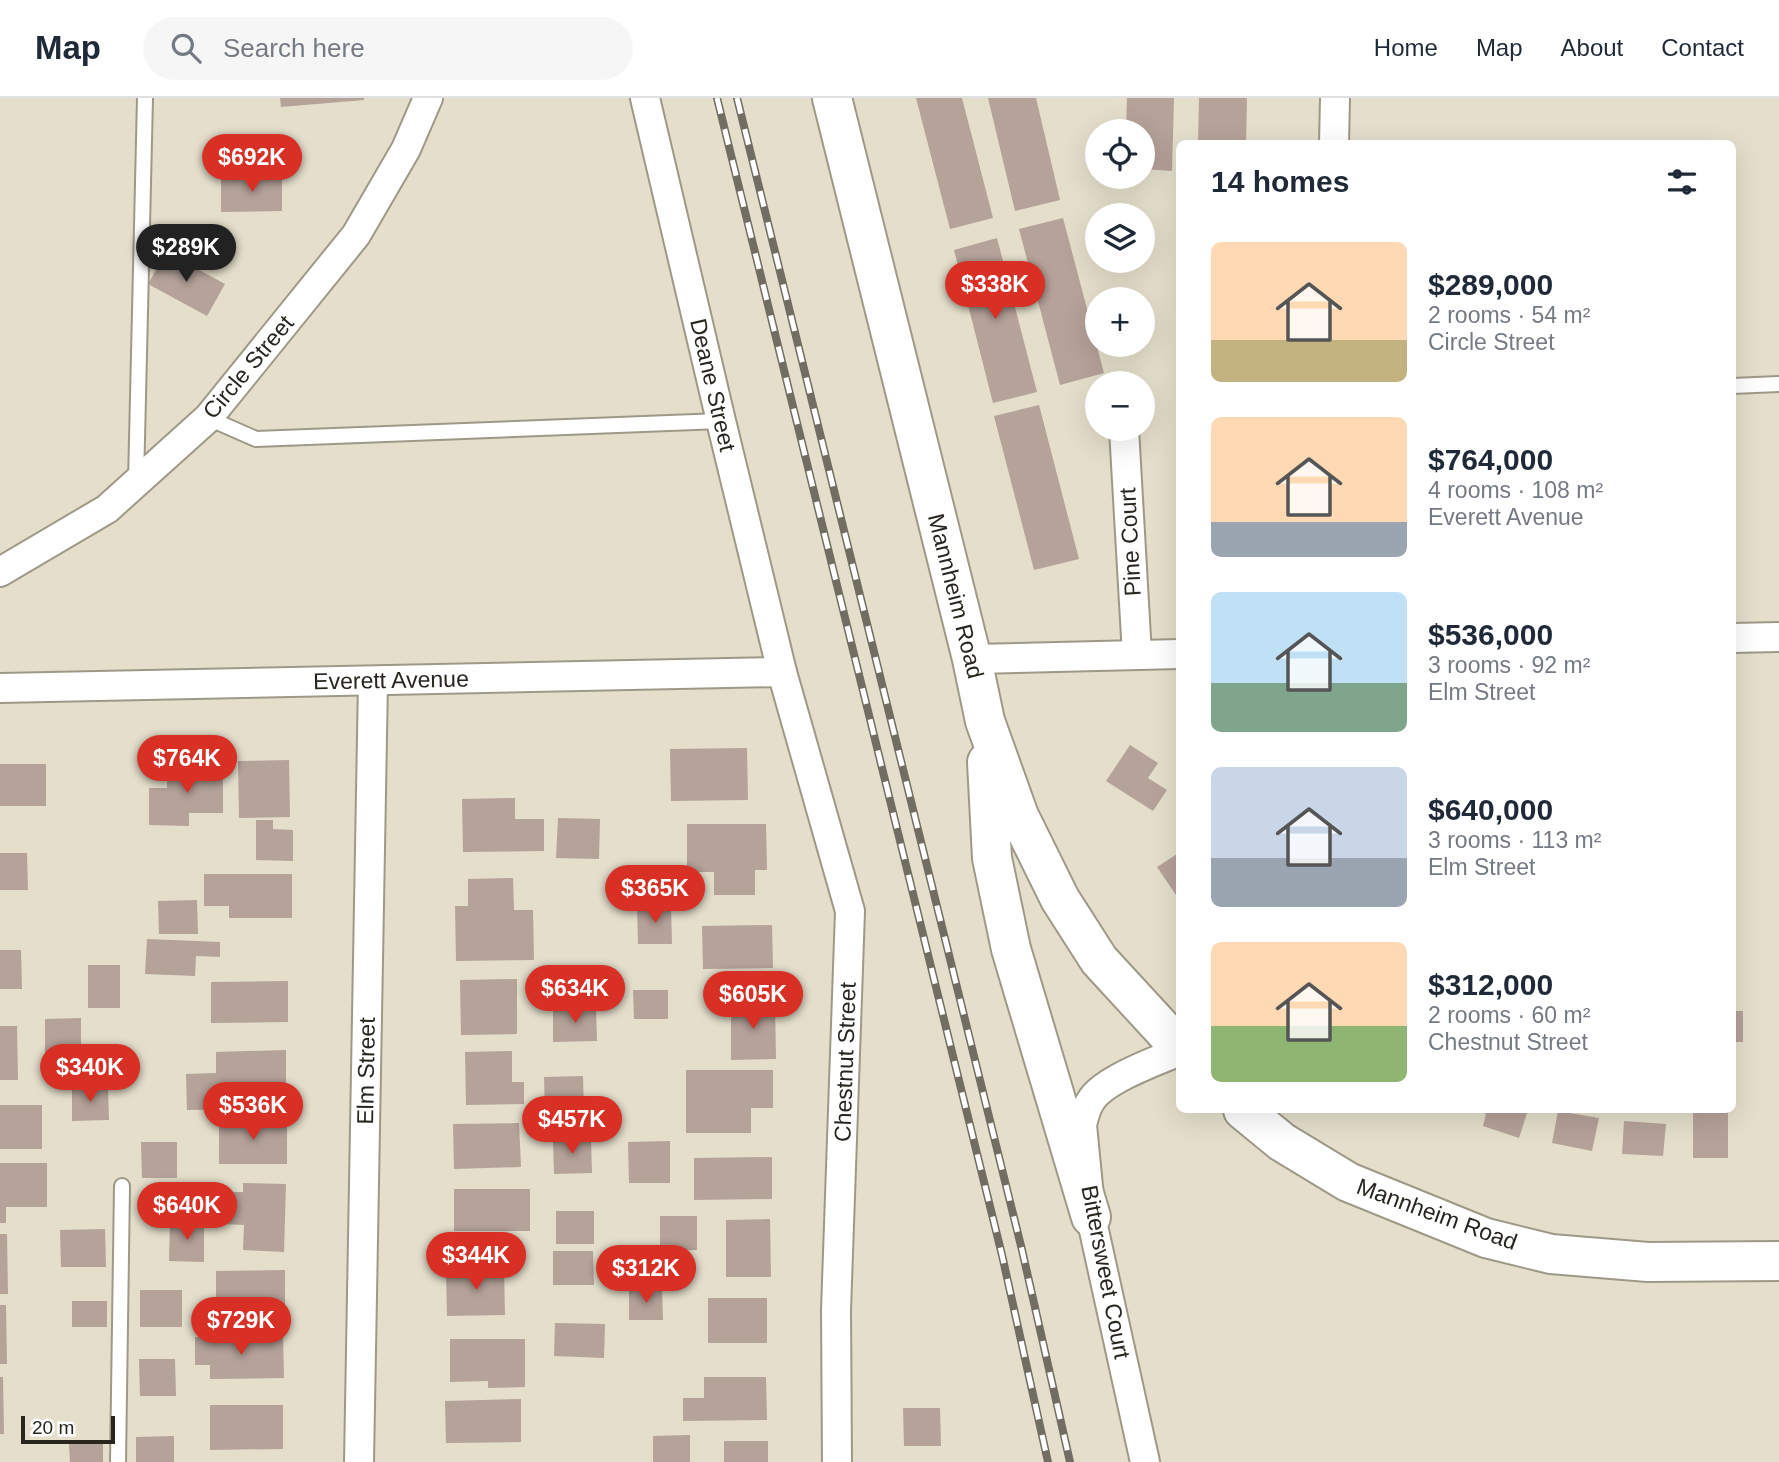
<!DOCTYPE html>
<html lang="en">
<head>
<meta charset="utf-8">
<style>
  body { margin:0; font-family:Arial,sans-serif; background:#f6f6f7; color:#1f2937; height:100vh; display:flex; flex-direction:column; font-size:26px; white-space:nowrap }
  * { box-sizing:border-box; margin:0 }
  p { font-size:23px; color:#747a83 }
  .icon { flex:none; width:38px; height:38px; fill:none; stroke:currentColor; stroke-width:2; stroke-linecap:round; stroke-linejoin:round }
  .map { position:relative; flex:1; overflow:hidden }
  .sheet { position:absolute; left:1176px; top:42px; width:560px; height:973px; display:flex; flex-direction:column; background:#fff; border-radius:10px; box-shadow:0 7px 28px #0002 }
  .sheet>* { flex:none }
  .controls { position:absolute; left:1085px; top:21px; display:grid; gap:14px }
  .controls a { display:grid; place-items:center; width:70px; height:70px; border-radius:50%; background:#fff; box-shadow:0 7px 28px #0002; font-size:35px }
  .scale { position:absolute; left:21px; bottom:18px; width:94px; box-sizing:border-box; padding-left:7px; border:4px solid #27251e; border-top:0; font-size:19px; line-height:24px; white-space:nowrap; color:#27251e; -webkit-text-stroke:5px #fff; paint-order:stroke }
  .price { position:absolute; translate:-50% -60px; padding:0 16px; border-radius:24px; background:#d93025; color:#fff; font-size:23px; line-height:46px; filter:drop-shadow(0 2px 4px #0008) }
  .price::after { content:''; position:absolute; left:50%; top:42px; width:21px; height:16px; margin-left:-10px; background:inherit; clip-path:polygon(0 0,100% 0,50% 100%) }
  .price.selected { background:#222; color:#fff }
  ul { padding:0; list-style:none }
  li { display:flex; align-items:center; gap:21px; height:175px; padding:0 35px }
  li span { display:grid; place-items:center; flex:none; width:196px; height:140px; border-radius:10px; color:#555 }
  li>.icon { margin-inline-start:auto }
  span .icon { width:84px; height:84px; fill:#fffc; stroke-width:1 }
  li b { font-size:30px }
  h2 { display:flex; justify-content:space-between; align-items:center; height:84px; padding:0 35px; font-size:30px }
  header { display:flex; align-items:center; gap:42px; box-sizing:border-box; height:98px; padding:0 35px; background:#fff; border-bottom:2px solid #e0e1e3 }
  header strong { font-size:33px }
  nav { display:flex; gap:38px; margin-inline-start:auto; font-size:24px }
  .search { width:490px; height:63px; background:#f6f6f7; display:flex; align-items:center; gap:18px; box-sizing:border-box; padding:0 24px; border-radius:38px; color:#747a83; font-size:26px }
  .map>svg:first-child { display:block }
  .building { fill:#b5a299 }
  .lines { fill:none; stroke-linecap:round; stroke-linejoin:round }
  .service-casing { stroke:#9e9987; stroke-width:18 }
  .minor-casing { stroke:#9e9987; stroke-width:32 }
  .primary-casing { stroke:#9e9987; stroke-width:42 }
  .service { stroke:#fff; stroke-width:14 }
  .minor { stroke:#fff; stroke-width:28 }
  .primary { stroke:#fff; stroke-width:38 }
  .rail-casing { stroke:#716d62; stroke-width:8 }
  .rail { stroke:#fff; stroke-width:5; stroke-dasharray:16; stroke-linecap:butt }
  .labels { text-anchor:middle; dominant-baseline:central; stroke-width:5; stroke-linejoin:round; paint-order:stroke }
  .street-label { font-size:23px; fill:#27251e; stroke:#fff }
</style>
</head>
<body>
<header>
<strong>Map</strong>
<div class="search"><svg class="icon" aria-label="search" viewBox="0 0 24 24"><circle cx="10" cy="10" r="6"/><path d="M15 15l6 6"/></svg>Search here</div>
<nav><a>Home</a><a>Map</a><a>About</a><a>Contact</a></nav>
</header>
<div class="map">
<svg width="1779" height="1364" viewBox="0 0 1779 1364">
  <rect width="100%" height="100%" fill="#e4decb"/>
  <g class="building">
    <path d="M280,0H364V2L281,9Z"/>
    <path d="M916,0H962L993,120L950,131Z"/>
    <path d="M988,0H1036L1060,102L1015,113Z"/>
    <path d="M1127,0H1174L1172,73L1143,71V33H1126Z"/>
    <path d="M1199,0H1247L1246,46H1198Z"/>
    <path d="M282,77V113L221,114V78Z"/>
    <path d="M1063,120L1104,275L1060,287L1019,131Z"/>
    <path d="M997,140L1037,294L993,305L954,152Z"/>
    <path d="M166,154L225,186L207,218L148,186Z"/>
    <path d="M1039,307L1079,461L1034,472L994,318Z"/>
    <path d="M1130,647L1158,665L1148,680L1167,692L1153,713L1106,683Z"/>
    <path d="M747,650L748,702L671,703L670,651Z"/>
    <path d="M289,662L290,719L239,720L238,663Z"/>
    <rect x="0" y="666" width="46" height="42"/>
    <path d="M167,668H223V715H189V728L149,727V690H167Z"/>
    <path d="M515,700V721H544V753L463,754L462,701Z"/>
    <path d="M558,720L600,721L599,761L556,760Z"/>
    <path d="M256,722H273V731L293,732V763L256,762Z"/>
    <path d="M687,726H766L767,772H755V797H714V774H687Z"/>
    <path d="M1180,754V795L1176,797L1157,769Z"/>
    <path d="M0,755H27L28,792H0Z"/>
    <path d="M204,776H292V820H229V808H204Z"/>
    <path d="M513,780L514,812H533L534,862L456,863L455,808H468V781Z"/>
    <path d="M197,802L198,836H159L158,803Z"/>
    <path d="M671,808L672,846H638L637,809Z"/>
    <path d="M772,827L773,870L703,871L702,828Z"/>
    <path d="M147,841L220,844V859L196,858L195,878L145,876Z"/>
    <path d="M0,852H21L22,891H0Z"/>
    <rect x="88" y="867" width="32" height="43"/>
    <path d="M517,881V936L461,937L460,882Z"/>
    <path d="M288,883V924L211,925V884Z"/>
    <path d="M633,892H668V921H634Z"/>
    <path d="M731,905H775L776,961L731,962Z"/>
    <path d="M553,910H596L597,943L553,944Z"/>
    <rect x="1732" y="913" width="11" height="31"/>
    <path d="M81,920V954H45V921Z"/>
    <path d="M0,928H17L18,982H0Z"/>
    <path d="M286,952V995L252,996V1011L187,1012L186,976L216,975V954Z"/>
    <path d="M512,953V984H524V1006L466,1007L465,954Z"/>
    <path d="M686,972H773V1010H751V1035H686Z"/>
    <path d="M583,978L584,1015L545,1016L544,979Z"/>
    <path d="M72,990H108L109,1022L72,1023Z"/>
    <rect x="0" y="1007" width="42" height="44"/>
    <path d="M1474,1012H1528L1519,1040L1483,1028L1486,1016Z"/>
    <rect x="1693" y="1012" width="35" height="48"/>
    <path d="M1558,1013L1599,1020L1592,1053L1552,1045Z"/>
    <path d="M287,1022V1066H219V1023Z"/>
    <path d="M1624,1023L1666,1026L1663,1058L1622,1056Z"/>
    <path d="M519,1025L521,1069L454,1071L453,1026Z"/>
    <path d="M591,1041L592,1075L554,1076L553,1042Z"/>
    <path d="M670,1043V1085H629L628,1044Z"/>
    <path d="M141,1044H177V1080H142Z"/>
    <path d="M772,1059V1101L694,1102V1060Z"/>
    <path d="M0,1065H47V1109H6V1125H0Z"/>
    <path d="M243,1085L286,1086L284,1154L243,1152L244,1127L223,1126L224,1094H243Z"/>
    <rect x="454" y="1091" width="76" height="42"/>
    <rect x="556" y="1113" width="38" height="33"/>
    <path d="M660,1118H697V1152L660,1153Z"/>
    <path d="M770,1121L771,1179H726V1122Z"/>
    <path d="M170,1125H204V1164L169,1163Z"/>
    <path d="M105,1131L106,1169H61L60,1132Z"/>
    <path d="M0,1136H7L8,1196H0Z"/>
    <path d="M553,1153H593L594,1187H553Z"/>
    <path d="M504,1170L505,1217L447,1218L446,1171Z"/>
    <path d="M285,1172V1215H216V1173Z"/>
    <path d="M629,1191H662L663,1222H629Z"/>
    <rect x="140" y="1192" width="42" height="37"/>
    <rect x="708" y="1200" width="59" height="45"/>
    <rect x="72" y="1203" width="35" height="26"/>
    <path d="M0,1207H6L7,1266H0Z"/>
    <path d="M555,1225L605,1226L604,1260L554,1258Z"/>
    <path d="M283,1238L284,1280L210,1281V1267H195V1239Z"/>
    <path d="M450,1241H525V1289L488,1290V1283L450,1284Z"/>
    <path d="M139,1261H175L176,1298H140Z"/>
    <path d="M0,1279H3L4,1336H0Z"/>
    <path d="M704,1279H766L767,1322L683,1323V1300H704Z"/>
    <path d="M521,1301V1344L446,1345L445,1303Z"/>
    <path d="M210,1307H283V1351L210,1352Z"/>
    <path d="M903,1310H940L941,1348H904Z"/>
    <path d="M690,1337V1364H653V1338Z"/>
    <path d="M174,1338V1364H136V1339Z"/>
    <rect x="724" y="1343" width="44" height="21"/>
    <path d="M103,1345V1364H70L69,1346Z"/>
  </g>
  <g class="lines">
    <g class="service-casing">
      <g id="service">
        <path d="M1732,288L1779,286"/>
        <path d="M208,320L256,341L721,323"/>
        <path d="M136,384L145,0"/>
        <path d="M118,1364L122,1088"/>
      </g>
    </g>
    <g class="minor-casing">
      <g id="minor">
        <path d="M645,0L721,323L782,574L850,813L836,1212L837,1364"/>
        <path d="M1334,46L1335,0"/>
        <path d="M1124,331L1137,557"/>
        <path d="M0,474L107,411L208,320L356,137L406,51L428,0"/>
        <path d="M1732,540L1779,539"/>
        <path d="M972,561L1180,556"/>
        <path d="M0,590L782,574"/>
        <path d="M359,1364L373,583"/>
        <path d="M1145,1364L1091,1119L1082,1027C1084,1018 1086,1009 1092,1001C1106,981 1156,963 1180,953"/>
      </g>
    </g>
    <g class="primary-casing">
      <g id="primary">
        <path d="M832,0L972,561L985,623L1019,718L1060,801L1099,862L1180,950"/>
        <path d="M987,664L992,760L1011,851L1091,1119"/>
        <path d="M1243,1012L1282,1044L1348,1084L1486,1140L1551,1156L1648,1164L1779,1163"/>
      </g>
    </g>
    <use href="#service" class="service"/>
    <use href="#minor" class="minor"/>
    <use href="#primary" class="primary"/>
    <g class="rail-casing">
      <g id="rail">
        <path d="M717,0L1002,1157L1048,1364"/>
        <path d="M737,0L1022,1152L1070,1364"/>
      </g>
    </g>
    <use href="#rail" class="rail"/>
  </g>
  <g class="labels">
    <g class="street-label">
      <text transform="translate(248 269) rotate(-50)">Circle Street</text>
      <text transform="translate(713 287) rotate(77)">Deane Street</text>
      <text transform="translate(1130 444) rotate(-93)">Pine Court</text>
      <text transform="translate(956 498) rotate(76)">Mannheim Road</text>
      <text transform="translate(391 582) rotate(-1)">Everett Avenue</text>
      <text transform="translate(845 964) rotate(-88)">Chestnut Street</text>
      <text transform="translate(366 973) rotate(-89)">Elm Street</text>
      <text transform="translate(1437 1116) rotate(20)">Mannheim Road</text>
      <text transform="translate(1106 1174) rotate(79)">Bittersweet Court</text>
    </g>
  </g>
</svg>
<div class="controls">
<a><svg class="icon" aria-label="locate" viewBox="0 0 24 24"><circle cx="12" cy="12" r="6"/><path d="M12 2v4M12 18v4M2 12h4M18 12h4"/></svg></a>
<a><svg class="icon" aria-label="layers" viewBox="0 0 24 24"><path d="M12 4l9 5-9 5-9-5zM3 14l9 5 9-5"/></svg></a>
<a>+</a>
<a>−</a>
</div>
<div class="scale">20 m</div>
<b class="price" style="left:252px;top:96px">$692K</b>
<b class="price selected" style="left:186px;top:186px">$289K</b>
<b class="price" style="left:995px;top:223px">$338K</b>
<b class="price" style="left:187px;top:697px">$764K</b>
<b class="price" style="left:655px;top:827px">$365K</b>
<b class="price" style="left:575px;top:927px">$634K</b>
<b class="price" style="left:753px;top:933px">$605K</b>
<b class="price" style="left:90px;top:1006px">$340K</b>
<b class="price" style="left:253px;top:1044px">$536K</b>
<b class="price" style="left:572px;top:1058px">$457K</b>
<b class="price" style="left:187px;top:1144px">$640K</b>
<b class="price" style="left:476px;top:1194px">$344K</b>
<b class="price" style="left:646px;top:1207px">$312K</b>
<b class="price" style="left:241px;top:1259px">$729K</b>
<section class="sheet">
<h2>14 homes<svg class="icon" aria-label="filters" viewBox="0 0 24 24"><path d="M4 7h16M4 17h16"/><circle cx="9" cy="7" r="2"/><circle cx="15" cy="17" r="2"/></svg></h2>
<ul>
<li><span style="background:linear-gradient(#ffd9b3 70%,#c2b280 0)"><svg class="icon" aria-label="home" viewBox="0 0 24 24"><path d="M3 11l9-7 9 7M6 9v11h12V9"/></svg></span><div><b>$289,000</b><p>2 rooms · 54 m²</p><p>Circle Street</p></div></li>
<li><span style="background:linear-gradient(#ffd9b3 75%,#9aa5b1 0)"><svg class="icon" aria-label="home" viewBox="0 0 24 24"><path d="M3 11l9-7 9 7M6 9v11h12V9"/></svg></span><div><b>$764,000</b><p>4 rooms · 108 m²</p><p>Everett Avenue</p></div></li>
<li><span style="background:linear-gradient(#bfe0f5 65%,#7fa58c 0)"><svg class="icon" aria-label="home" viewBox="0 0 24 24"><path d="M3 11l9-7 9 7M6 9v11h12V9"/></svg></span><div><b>$536,000</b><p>3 rooms · 92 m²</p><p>Elm Street</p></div></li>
<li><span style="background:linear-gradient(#c9d6e8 65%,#9aa5b1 0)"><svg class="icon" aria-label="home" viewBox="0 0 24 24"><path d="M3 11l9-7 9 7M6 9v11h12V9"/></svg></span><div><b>$640,000</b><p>3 rooms · 113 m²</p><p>Elm Street</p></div></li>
<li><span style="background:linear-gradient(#ffd9b3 60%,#8fb573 0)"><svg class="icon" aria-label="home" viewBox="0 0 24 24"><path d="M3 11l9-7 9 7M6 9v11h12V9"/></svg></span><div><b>$312,000</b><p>2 rooms · 60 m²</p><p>Chestnut Street</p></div></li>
</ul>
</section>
</div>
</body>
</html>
